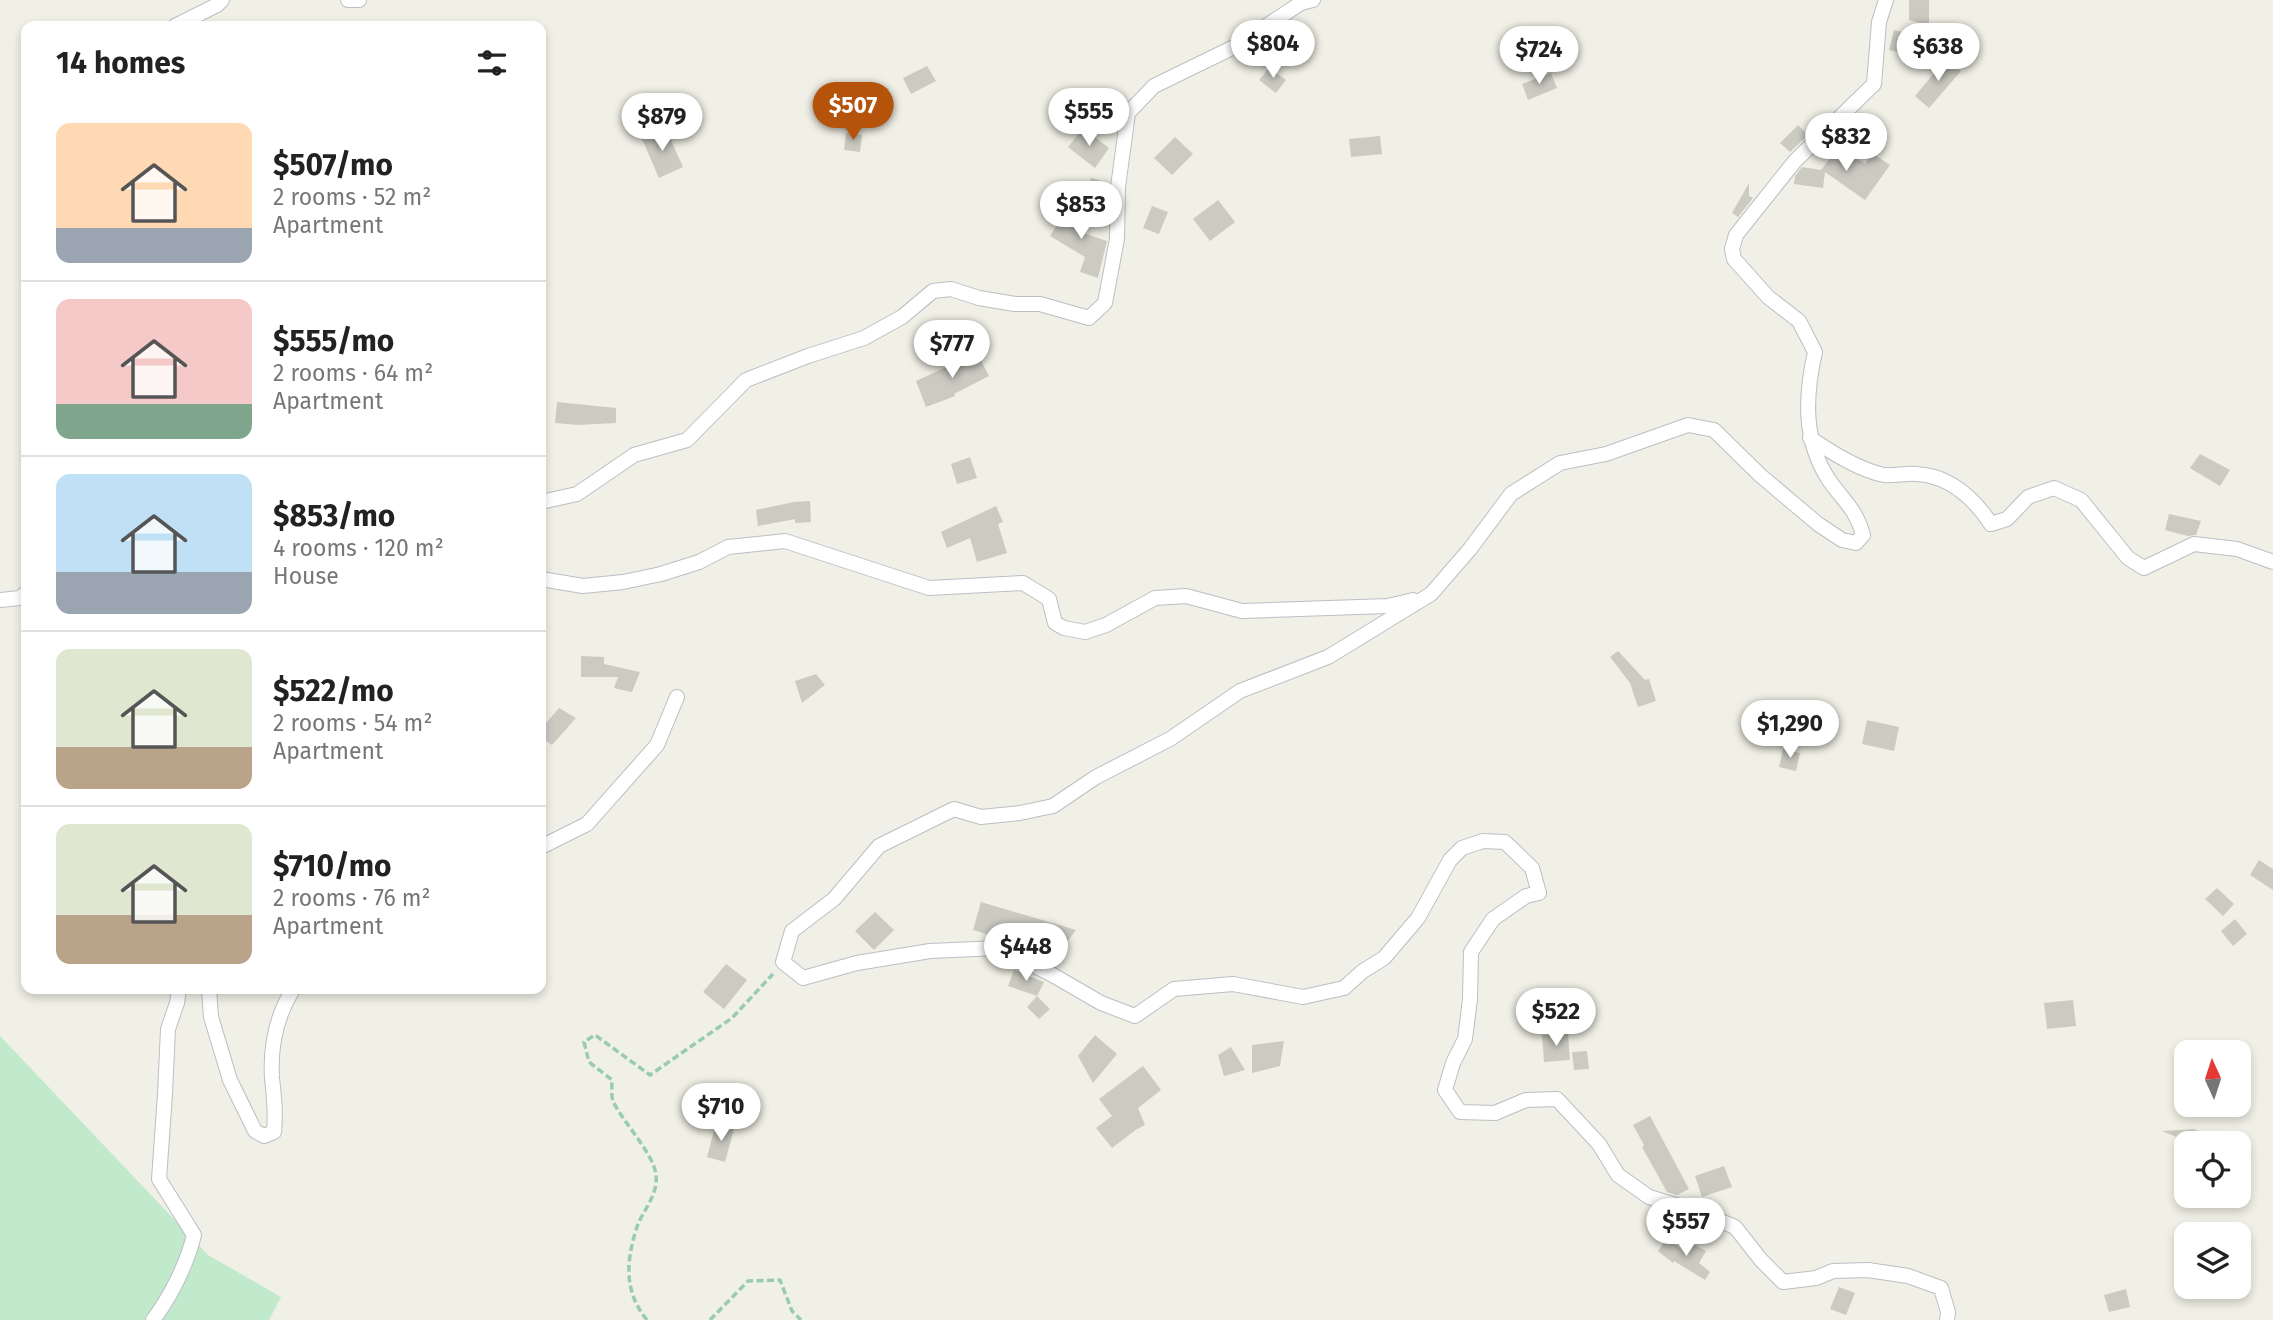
<!DOCTYPE html>
<html lang="en">
<head>
<meta charset="utf-8">
<style>
  body { margin:0; font-family:"Fira Sans",sans-serif; background:#f6f6f6; color:#222; height:100vh; display:flex; flex-direction:column; font-size:26px; white-space:nowrap }
  * { box-sizing:border-box; margin:0 }
  p { font-size:23px; color:#767676 }
  .icon { flex:none; width:38px; height:38px; fill:none; stroke:currentColor; stroke-width:2; stroke-linecap:round; stroke-linejoin:round }
  .map { position:relative; flex:1; overflow:hidden }
  .sheet { position:absolute; left:21px; top:21px; width:525px; height:973px; display:flex; flex-direction:column; background:#fff; border-radius:14px; box-shadow:0 4px 10px #0003 }
  .sheet>* { flex:none }
  .needle { width:46px; rotate:357deg }
  .tools { position:absolute; left:2174px; top:1040px; display:grid; gap:14px }
  .tools a { display:grid; place-items:center; width:77px; height:77px; border-radius:14px; background:#fff; box-shadow:0 4px 10px #0003; font-size:35px }
  .price { position:absolute; translate:-50% -60px; padding:0 16px; border-radius:24px; background:#fff; color:#222; font-size:23px; line-height:46px; filter:drop-shadow(0 2px 4px #0008) }
  .price::after { content:''; position:absolute; left:50%; top:42px; width:21px; height:16px; margin-left:-10px; background:inherit; clip-path:polygon(0 0,100% 0,50% 100%) }
  .price.selected { background:#b45309; color:#fff }
  ul { padding:0; list-style:none }
  li { display:flex; align-items:center; gap:21px; height:175px; padding:0 35px }
  li+li { border-top:2px solid #e0e0e0 }
  li span { display:grid; place-items:center; flex:none; width:196px; height:140px; border-radius:14px; color:#555 }
  li>.icon { margin-inline-start:auto }
  span .icon { width:84px; height:84px; fill:#fffc; stroke-width:1 }
  li b { font-size:30px }
  h2 { display:flex; justify-content:space-between; align-items:center; height:84px; padding:0 35px; font-size:30px }
  .map>svg:first-child { display:block }
  .green { fill:#c1e9cb }
  .building { fill:#cbcbc2 }
  .lines { fill:none; stroke-linecap:round; stroke-linejoin:round }
  .minor-casing { stroke:#bdbec5; stroke-width:16 }
  .path { stroke:#99cab4; stroke-width:3.5; stroke-dasharray:7 3.5; stroke-linecap:butt }
  .minor { stroke:#fff; stroke-width:14 }
</style>
</head>
<body>
<div class="map">
<svg width="2273" height="1320" viewBox="0 0 2273 1320">
  <rect width="100%" height="100%" fill="#f0f0e6"/>
  <path class="green" d="M0,1036L208,1255L281,1297L269,1320H0Z"/>
  <g class="building">
    <path d="M1909,0H1929V26L1909,20Z"/>
    <path d="M1894,30L1912,34L1907,54L1889,50Z"/>
    <path d="M1946,59L1961,71L1929,108L1915,96Z"/>
    <path d="M927,66L936,81L911,94L903,78Z"/>
    <path d="M1269,68L1286,80L1276,93L1259,80Z"/>
    <path d="M1551,73L1557,88L1528,100L1522,84Z"/>
    <path d="M874,83L889,89L879,111L865,104Z"/>
    <path d="M1853,118L1860,125L1841,143L1835,136Z"/>
    <path d="M1798,125L1808,135L1790,152L1780,143Z"/>
    <path d="M1083,128L1109,148L1095,168L1068,147Z"/>
    <path d="M666,129L683,167L659,178L642,139Z"/>
    <path d="M846,133L862,135L860,152L844,150Z"/>
    <path d="M1380,136L1382,154L1351,157L1349,139Z"/>
    <path d="M1175,137L1193,154L1172,175L1154,158Z"/>
    <path d="M1839,146L1865,164L1872,153L1890,165L1865,200L1825,172L1823,188L1794,184L1795,176L1802,167L1821,170Z"/>
    <path d="M1091,178L1105,182L1101,198L1086,194Z"/>
    <path d="M1749,183V196L1753,198L1738,217L1732,213Z"/>
    <path d="M1218,200L1235,222L1210,241L1193,219Z"/>
    <path d="M1152,206L1168,212L1159,234L1143,228Z"/>
    <path d="M1068,207L1091,221L1083,233L1107,241L1098,278L1080,272L1085,257L1050,236Z"/>
    <path d="M977,353L989,376L954,394L955,396L926,407L916,381Z"/>
    <path d="M557,402L616,408V423L578,425L555,423Z"/>
    <path d="M2200,454L2230,470L2220,486L2190,468Z"/>
    <path d="M970,457L977,478L957,484L951,464Z"/>
    <path d="M810,501L811,522L795,523V519L758,526L756,510L794,502Z"/>
    <path d="M996,506L1003,522L998,524L1007,553L977,562L970,538L947,548L941,532Z"/>
    <path d="M2169,514L2201,521L2196,535L2188,536L2165,530Z"/>
    <path d="M1618,651L1645,680L1649,679L1656,701L1638,707L1630,683L1610,657Z"/>
    <path d="M581,656L604,657V664L640,672L632,692L614,688L618,677H581Z"/>
    <path d="M816,674L825,685L802,703L795,681Z"/>
    <path d="M559,708L576,718L552,745L541,737V729Z"/>
    <path d="M1867,720L1899,727L1894,751L1862,744Z"/>
    <path d="M1783,749L1800,753L1796,771L1779,767Z"/>
    <path d="M2259,860L2273,869V890L2250,875Z"/>
    <path d="M2217,888L2234,904L2223,916L2205,899Z"/>
    <path d="M981,902L1076,930L1057,955L973,930Z"/>
    <path d="M875,912L894,930L874,950L855,931Z"/>
    <path d="M2235,919L2247,934L2233,946L2221,931Z"/>
    <path d="M726,964L747,980L724,1009L703,992Z"/>
    <path d="M1014,970L1044,982L1037,996L1008,986Z"/>
    <path d="M1037,996L1050,1009L1039,1019L1027,1007Z"/>
    <path d="M2073,1000L2076,1026L2047,1029L2044,1003Z"/>
    <path d="M1568,1034L1570,1060L1544,1062L1542,1035Z"/>
    <path d="M1095,1035L1117,1054L1093,1083L1078,1056Z"/>
    <path d="M1284,1041L1280,1066L1252,1073V1045Z"/>
    <path d="M1231,1047L1245,1070L1224,1076L1218,1055Z"/>
    <path d="M1587,1051L1589,1069L1574,1070L1572,1052Z"/>
    <path d="M1143,1066L1161,1090L1138,1108L1145,1125L1137,1129L1112,1148L1096,1128L1112,1116L1099,1099Z"/>
    <path d="M1650,1116L1689,1189L1677,1195L1667,1192L1642,1147L1644,1145L1633,1125Z"/>
    <path d="M716,1124L734,1129L725,1162L707,1157Z"/>
    <path d="M2194,1129L2227,1142V1143H2191L2162,1131Z"/>
    <path d="M1724,1166L1732,1187L1702,1197L1695,1176Z"/>
    <path d="M1667,1238L1687,1254L1693,1244L1706,1251L1699,1263L1710,1272L1705,1280L1674,1261L1673,1263L1658,1251Z"/>
    <path d="M1839,1287L1855,1293L1846,1315L1830,1309Z"/>
    <path d="M2126,1289L2130,1307L2109,1312L2104,1295Z"/>
  </g>
  <g class="lines">
    <g class="minor-casing">
      <g id="minor">
        <path d="M348,0H359"/>
        <path d="M1886,0L1879,22L1874,84L1795,161L1736,235L1732,249L1734,259L1768,297L1799,321L1815,352C1805,396 1803,441 1829,480C1844,502 1855,507 1863,535L1856,543L1842,540L1818,524L1761,476L1714,430L1688,425L1606,454L1560,463L1511,494L1470,549L1431,594L1328,657L1240,691L1170,739L1096,777L1053,806L1020,813L981,817L954,809L879,846L834,899L792,931L783,962L803,978L857,963L930,951L998,948L1051,974L1101,1003L1135,1016L1174,989L1233,984L1303,997L1344,988L1363,971L1384,958L1418,918L1450,860L1462,848L1483,841L1505,842L1532,868L1539,893L1526,896L1493,919L1471,952L1470,999L1465,1039L1453,1063L1445,1090L1460,1112L1495,1113L1526,1100L1557,1099L1599,1144L1618,1175L1649,1197L1699,1212L1735,1227L1761,1260L1783,1282L1816,1278L1833,1271L1868,1270L1908,1276L1941,1288L1948,1312L1947,1320"/>
        <path d="M175,26L217,5L222,0"/>
        <path d="M1810,438C1831,452 1859,470 1884,475C1895,476 1906,473 1917,474C1950,476 1973,497 1991,524L2007,519L2028,497L2054,488L2081,500L2128,558L2144,568L2194,544L2237,549L2273,562"/>
        <path d="M541,502L577,494L634,455L687,440L746,380L808,356L864,338L902,317L933,291L951,289L979,298L1015,304H1040L1089,318L1105,303L1117,239L1118,187L1128,113L1154,86L1236,46L1301,3L1313,0"/>
        <path d="M541,579L583,586L623,582L661,574L699,562L728,547L785,541L929,588L1023,583L1049,599L1055,623L1064,628L1085,632L1106,625L1155,598L1186,596L1242,611L1388,606L1413,600"/>
        <path d="M0,600L20,598L26,593"/>
        <path d="M541,847L587,824L657,745L677,697"/>
        <path d="M209,989L211,1017L230,1080L255,1131L264,1136L274,1132C276,1113 274,1096 272,1078C270,1045 276,1017 293,989"/>
        <path d="M153,1320C171,1296 187,1264 194,1235L159,1179L165,1094L168,1029L177,1003L179,989"/>
      </g>
    </g>
    <g class="path">
      <path d="M647,1320C623,1291 626,1259 638,1224C645,1208 658,1194 656,1175C654,1154 622,1121 613,1101C611,1095 612,1086 612,1080L589,1062L584,1042L595,1035L650,1075L732,1018L773,974"/>
      <path d="M710,1320L748,1281L780,1280L792,1311L801,1320"/>
    </g>
    <use href="#minor" class="minor"/>
  </g>
</svg>
<div class="tools">
<a><svg class="needle" viewBox="-14 -14 28 28"><path d="M0-13l5 13h-10z" fill="#e53935"/><path d="M0 13l5-13h-10z" fill="#767676"/></svg></a>
<a><svg class="icon" aria-label="locate" viewBox="0 0 24 24"><circle cx="12" cy="12" r="6"/><path d="M12 2v4M12 18v4M2 12h4M18 12h4"/></svg></a>
<a><svg class="icon" aria-label="layers" viewBox="0 0 24 24"><path d="M12 4l9 5-9 5-9-5zM3 14l9 5 9-5"/></svg></a>
</div>
<b class="price" style="left:1273px;top:80px">$804</b>
<b class="price" style="left:1938px;top:83px">$638</b>
<b class="price" style="left:1539px;top:86px">$724</b>
<b class="price selected" style="left:853px;top:142px">$507</b>
<b class="price" style="left:1089px;top:148px">$555</b>
<b class="price" style="left:662px;top:153px">$879</b>
<b class="price" style="left:1846px;top:173px">$832</b>
<b class="price" style="left:1081px;top:241px">$853</b>
<b class="price" style="left:952px;top:380px">$777</b>
<b class="price" style="left:1790px;top:760px">$1,290</b>
<b class="price" style="left:1026px;top:983px">$448</b>
<b class="price" style="left:1556px;top:1048px">$522</b>
<b class="price" style="left:721px;top:1143px">$710</b>
<b class="price" style="left:1686px;top:1258px">$557</b>
<section class="sheet">
<h2>14 homes<svg class="icon" aria-label="filters" viewBox="0 0 24 24"><path d="M4 7h16M4 17h16"/><circle cx="9" cy="7" r="2"/><circle cx="15" cy="17" r="2"/></svg></h2>
<ul>
<li><span style="background:linear-gradient(#ffd9b3 75%,#9aa5b1 0)"><svg class="icon" aria-label="home" viewBox="0 0 24 24"><path d="M3 11l9-7 9 7M6 9v11h12V9"/></svg></span><div><b>$507/mo</b><p>2 rooms · 52 m²</p><p>Apartment</p></div></li>
<li><span style="background:linear-gradient(#f6c9c9 75%,#7fa58c 0)"><svg class="icon" aria-label="home" viewBox="0 0 24 24"><path d="M3 11l9-7 9 7M6 9v11h12V9"/></svg></span><div><b>$555/mo</b><p>2 rooms · 64 m²</p><p>Apartment</p></div></li>
<li><span style="background:linear-gradient(#bfe0f5 70%,#9aa5b1 0)"><svg class="icon" aria-label="home" viewBox="0 0 24 24"><path d="M3 11l9-7 9 7M6 9v11h12V9"/></svg></span><div><b>$853/mo</b><p>4 rooms · 120 m²</p><p>House</p></div></li>
<li><span style="background:linear-gradient(#dfe7d0 70%,#b9a48a 0)"><svg class="icon" aria-label="home" viewBox="0 0 24 24"><path d="M3 11l9-7 9 7M6 9v11h12V9"/></svg></span><div><b>$522/mo</b><p>2 rooms · 54 m²</p><p>Apartment</p></div></li>
<li><span style="background:linear-gradient(#dfe7d0 65%,#b9a48a 0)"><svg class="icon" aria-label="home" viewBox="0 0 24 24"><path d="M3 11l9-7 9 7M6 9v11h12V9"/></svg></span><div><b>$710/mo</b><p>2 rooms · 76 m²</p><p>Apartment</p></div></li>
</ul>
</section>
</div>
</body>
</html>
